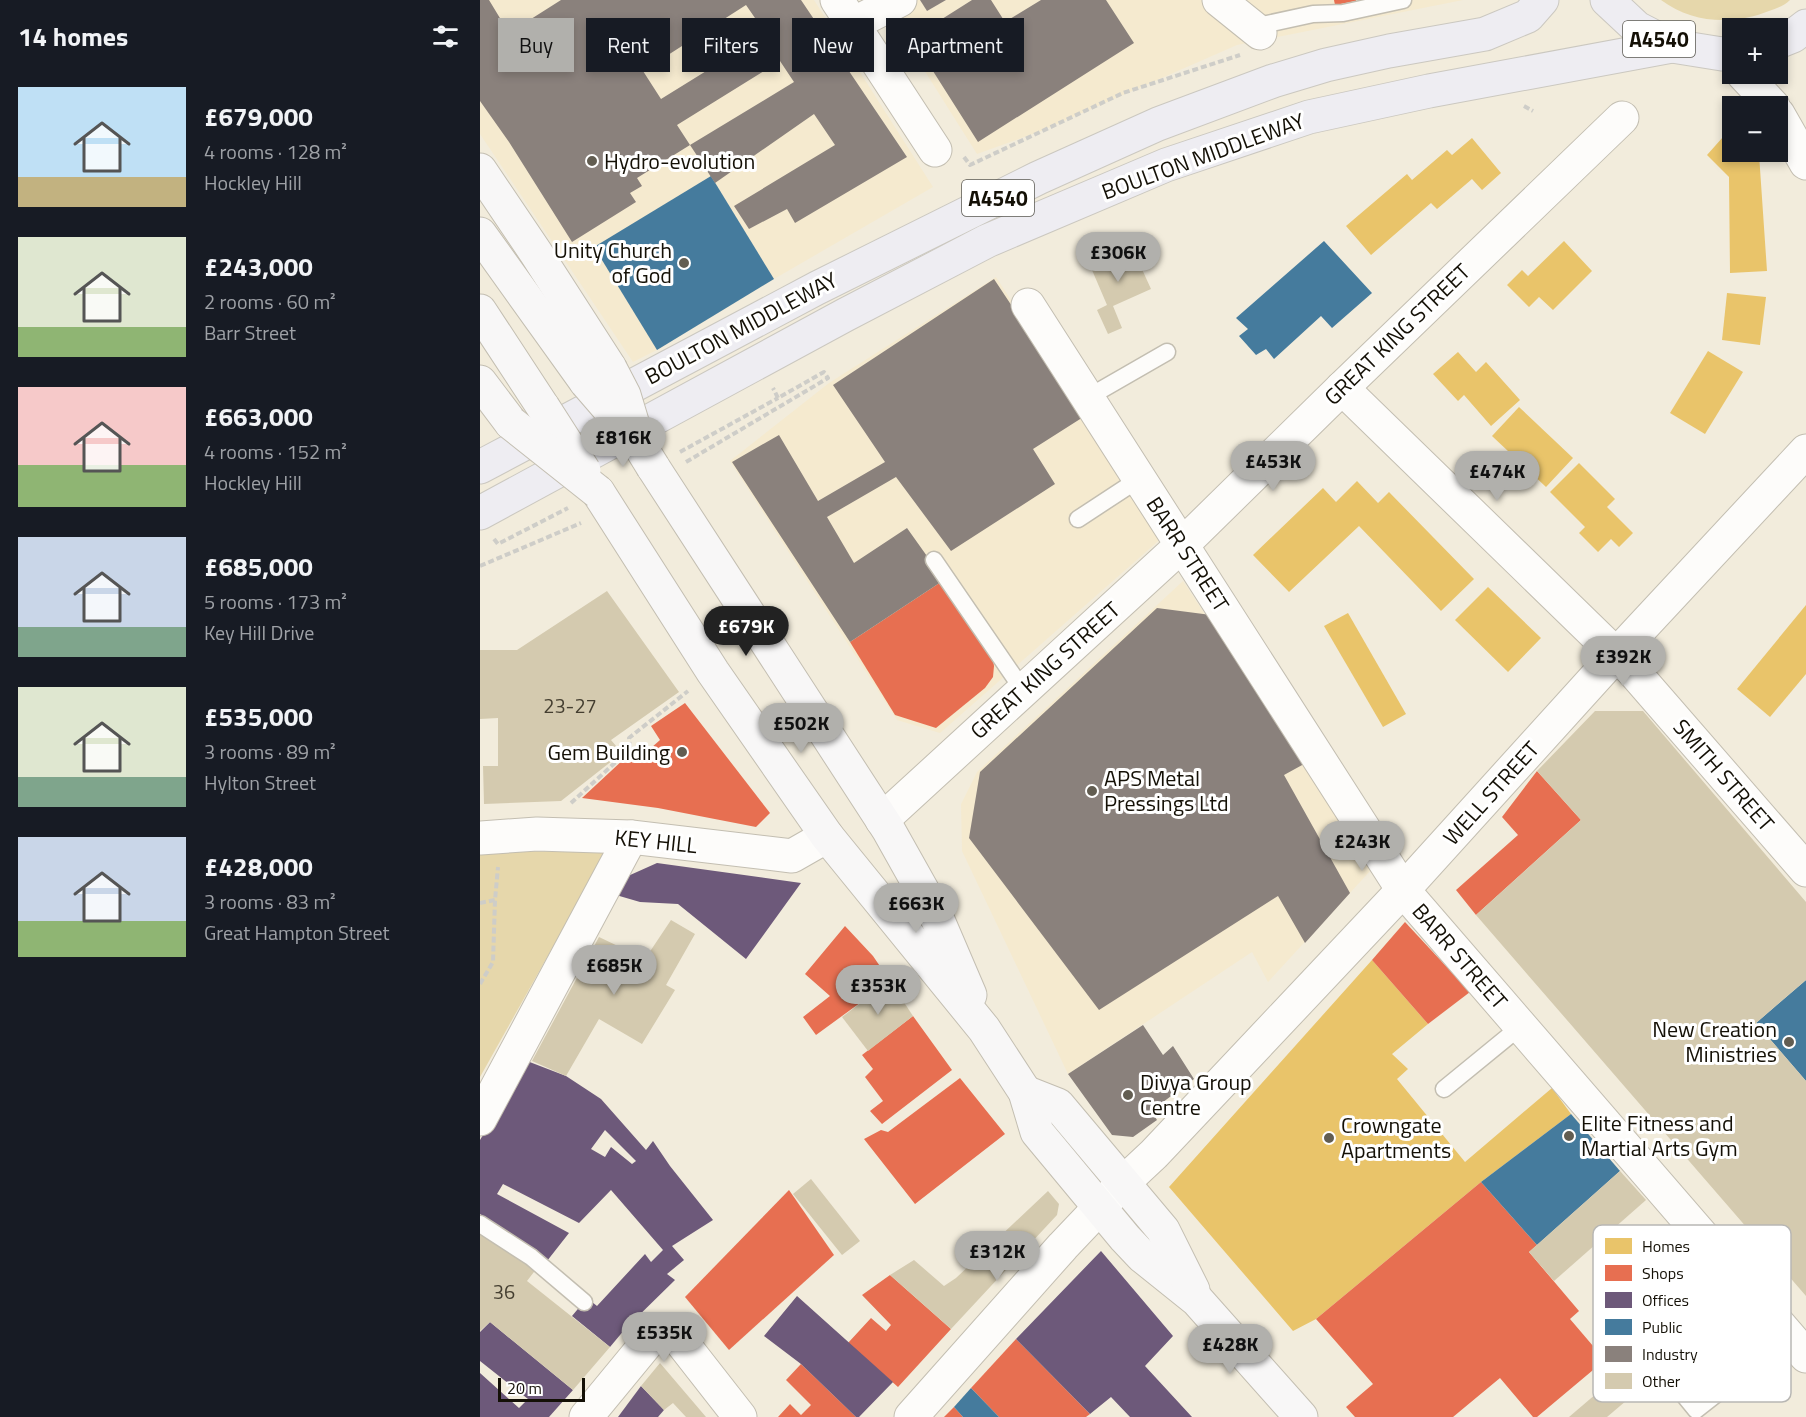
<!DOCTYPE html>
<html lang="en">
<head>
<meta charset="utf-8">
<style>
  body { margin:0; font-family:"Titillium Web",sans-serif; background:#242831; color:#f1f3f6; height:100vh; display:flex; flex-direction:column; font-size:22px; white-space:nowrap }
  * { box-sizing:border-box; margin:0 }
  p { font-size:20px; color:#9ea1a6 }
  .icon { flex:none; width:33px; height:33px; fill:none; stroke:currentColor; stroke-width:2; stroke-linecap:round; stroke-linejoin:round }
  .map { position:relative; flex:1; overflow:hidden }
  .side { display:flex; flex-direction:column; background:#171b24; width:480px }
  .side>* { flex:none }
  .banner { position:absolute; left:18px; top:18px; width:570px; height:54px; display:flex; gap:12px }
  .controls { position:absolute; left:1242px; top:18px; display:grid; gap:12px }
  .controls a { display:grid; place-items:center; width:66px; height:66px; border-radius:0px; background:#171b24; box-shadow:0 3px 9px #0003; font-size:30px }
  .scale { position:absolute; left:18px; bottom:15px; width:87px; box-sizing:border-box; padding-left:6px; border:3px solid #141006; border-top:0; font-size:16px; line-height:21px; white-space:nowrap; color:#141006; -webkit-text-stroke:4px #fff; paint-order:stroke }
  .price { position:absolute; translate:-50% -51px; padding:0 14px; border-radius:21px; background:#b1b0ac; color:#111; font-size:20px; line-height:39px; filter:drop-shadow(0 2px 3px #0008) }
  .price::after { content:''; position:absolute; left:50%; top:36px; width:18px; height:14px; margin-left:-9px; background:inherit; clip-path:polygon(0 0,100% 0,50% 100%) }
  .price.current { background:#222; color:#fff }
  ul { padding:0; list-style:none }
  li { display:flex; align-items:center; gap:18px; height:150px; padding:0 18px }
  li span { display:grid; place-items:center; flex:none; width:168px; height:120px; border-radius:0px; color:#555 }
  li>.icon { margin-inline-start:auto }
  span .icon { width:72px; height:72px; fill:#fffc; stroke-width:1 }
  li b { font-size:26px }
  h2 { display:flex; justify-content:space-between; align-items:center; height:72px; padding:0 18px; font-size:26px }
  .pill { padding:0 21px; border-radius:0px; background:#171b24; box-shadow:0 3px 9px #0003; font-size:21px; line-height:54px }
  .pill.current { background:#b1b0ac; color:#111 }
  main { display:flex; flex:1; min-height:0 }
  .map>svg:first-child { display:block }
  .built { fill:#f5eacf }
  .green { fill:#e6d7ab }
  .homes { fill:#e9c46a }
  .shops { fill:#e76f51 }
  .offices { fill:#6d597a; fill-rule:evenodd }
  .public { fill:#457b9d }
  .industry { fill:#8a817c; fill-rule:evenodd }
  .building { fill:#d4caaf }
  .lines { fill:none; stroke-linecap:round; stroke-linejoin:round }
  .service-casing { stroke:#c3beb1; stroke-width:19 }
  .minor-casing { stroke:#c3beb1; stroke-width:35 }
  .tertiary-casing { stroke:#c3beb1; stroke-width:35 }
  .secondary-casing { stroke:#c3beb1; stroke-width:35 }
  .trunk-casing { stroke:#cbc8c0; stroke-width:35 }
  .path { stroke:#cecdc8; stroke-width:4; stroke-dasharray:6 3; stroke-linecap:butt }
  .service { stroke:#fdfcfa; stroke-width:16 }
  .minor { stroke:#fdfcfa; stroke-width:33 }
  .tertiary { stroke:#fdfcfa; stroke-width:33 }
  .secondary { stroke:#f8f7f7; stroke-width:33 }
  .trunk { stroke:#eeedf2; stroke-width:33 }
  .secondary-bridge-casing { stroke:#c3beb1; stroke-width:35; stroke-linecap:butt }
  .secondary-bridge { stroke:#f8f7f7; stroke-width:33 }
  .poi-dot { fill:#625d51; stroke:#fff; stroke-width:2 }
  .labels { text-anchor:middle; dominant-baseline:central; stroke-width:6; stroke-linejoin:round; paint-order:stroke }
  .number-label { font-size:20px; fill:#443e30 }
  .shield { fill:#fff; stroke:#5a5851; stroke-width:1.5 }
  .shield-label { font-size:21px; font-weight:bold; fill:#141006 }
  .street-label { font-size:22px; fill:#141006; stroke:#fff }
  .poi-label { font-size:22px; fill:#141006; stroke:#fff; text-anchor:start }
  .key { fill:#fff; stroke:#b8b7b4; stroke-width:1.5 }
  .key-label { font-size:16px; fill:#141006 }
</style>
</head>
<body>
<main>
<section class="side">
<h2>14 homes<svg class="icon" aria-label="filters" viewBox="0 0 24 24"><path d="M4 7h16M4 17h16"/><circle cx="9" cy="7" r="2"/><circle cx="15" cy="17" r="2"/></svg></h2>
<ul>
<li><span style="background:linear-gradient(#bfe0f5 75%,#c2b280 0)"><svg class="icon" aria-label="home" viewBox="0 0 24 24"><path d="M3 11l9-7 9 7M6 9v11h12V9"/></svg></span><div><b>£679,000</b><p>4 rooms · 128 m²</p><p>Hockley Hill</p></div></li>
<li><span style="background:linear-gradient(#dfe7d0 75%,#8fb573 0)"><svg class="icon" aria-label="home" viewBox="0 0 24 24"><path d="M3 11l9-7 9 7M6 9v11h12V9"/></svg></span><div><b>£243,000</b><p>2 rooms · 60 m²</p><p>Barr Street</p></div></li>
<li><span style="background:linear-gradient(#f6c9c9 65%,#8fb573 0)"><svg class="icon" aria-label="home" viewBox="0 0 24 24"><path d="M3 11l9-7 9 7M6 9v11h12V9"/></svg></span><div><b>£663,000</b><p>4 rooms · 152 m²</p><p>Hockley Hill</p></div></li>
<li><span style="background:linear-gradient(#c9d6e8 75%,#7fa58c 0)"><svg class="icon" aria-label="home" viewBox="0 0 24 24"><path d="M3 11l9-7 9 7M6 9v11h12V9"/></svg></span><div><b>£685,000</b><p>5 rooms · 173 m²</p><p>Key Hill Drive</p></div></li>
<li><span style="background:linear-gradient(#dfe7d0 75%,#7fa58c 0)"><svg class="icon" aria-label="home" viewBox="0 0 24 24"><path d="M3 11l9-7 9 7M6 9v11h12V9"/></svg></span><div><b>£535,000</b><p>3 rooms · 89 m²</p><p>Hylton Street</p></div></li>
<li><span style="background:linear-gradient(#c9d6e8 70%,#8fb573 0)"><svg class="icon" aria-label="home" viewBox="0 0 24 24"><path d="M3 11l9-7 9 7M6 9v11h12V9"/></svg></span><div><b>£428,000</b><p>3 rooms · 83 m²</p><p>Great Hampton Street</p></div></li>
</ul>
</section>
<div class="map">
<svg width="1326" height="1417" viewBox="0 0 1326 1417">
  <rect width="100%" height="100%" fill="#f2ecdc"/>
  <g class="built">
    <path d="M0,0H334L453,187L294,279L177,350L153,362L0,134Z"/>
    <path d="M400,0H983L757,45L561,131L497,154Z"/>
    <path d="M516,277L684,536L460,733L417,720L250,461L349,383Z"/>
    <path d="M703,581L892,869L788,982L772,952L588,1074L482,851L481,804L497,772Z"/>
  </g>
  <g class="green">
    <path d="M1181,0H1310C1304,6 1297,8 1289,11C1254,25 1213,24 1181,0Z"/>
    <path d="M20,851L126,852L0,1077V852Z"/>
  </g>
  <g class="homes">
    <path d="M1251,128L1252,152H1276L1279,154L1287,271L1250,273L1249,177L1227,155Z"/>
    <path d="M992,138L1021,173L1002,190L992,179L957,209L951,203L891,255L866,226L927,174L932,180L967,150L972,155Z"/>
    <path d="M1084,241L1112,271L1073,310L1059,297L1049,307L1027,285L1042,270L1048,276Z"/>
    <path d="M1247,293L1286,297L1280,345L1242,340Z"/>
    <path d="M1228,351L1263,372L1225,434L1190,413Z"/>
    <path d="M978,352L996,372L1006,362L1040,400L1011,426L984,395L978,401L953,374Z"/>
    <path d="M1039,407L1093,458L1066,487L1012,436Z"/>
    <path d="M1099,463L1135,499L1127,507L1153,533L1139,547L1131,539L1118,552L1099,533L1105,527L1070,492Z"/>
    <path d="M877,481L898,503L909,492L994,579L961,611L879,526L809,592L773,555L843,488L856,502Z"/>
    <path d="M1008,587L1061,638L1028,672L975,620Z"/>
    <path d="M1326,605V674L1290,717L1257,689Z"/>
    <path d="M868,613L926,714L903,727L844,626Z"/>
    <path d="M892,960L948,1024L912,1054L928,1069L917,1079L985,1162L1072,1088L1091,1114L1001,1182L836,1319L813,1331L689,1187Z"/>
  </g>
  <g class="shops">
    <path d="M854,0H876V1L855,5Z"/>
    <path d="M464,580L511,647L514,666L513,677L505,688L456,728L415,715L370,642Z"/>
    <path d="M205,703L290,813L276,827L178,808L102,798L145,758L162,756L180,740L171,726Z"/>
    <path d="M1057,771L1101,820L996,915L976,890L1038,835L1022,817Z"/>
    <path d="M925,922L990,992L948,1024L892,960Z"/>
    <path d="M365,926L393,956L410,981L336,1035L323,1017L350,996L325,974Z"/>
    <path d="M433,1016L472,1070L402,1124L390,1111L403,1101L385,1077L393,1069L382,1055Z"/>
    <path d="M480,1078L525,1134L435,1204L384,1139L401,1130L408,1132Z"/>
    <path d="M1001,1182L1057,1245L1049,1252L1099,1311L1090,1319L1125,1360L1057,1417H1053L1020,1378L973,1417H875L866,1407L893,1384L836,1319Z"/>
    <path d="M309,1190L354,1255L249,1350L205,1297Z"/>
    <path d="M410,1275L471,1329L418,1387L368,1343L391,1318L406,1331L411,1325L382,1295Z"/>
    <path d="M536,1339L610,1414L606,1417H519L491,1388Z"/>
    <path d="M321,1364L376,1417H298L310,1404L321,1415L331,1405L306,1380Z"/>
    <path d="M474,1407L483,1417H464Z"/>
  </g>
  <g class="offices">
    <path d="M177,863L321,883L266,959L198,904L160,902L136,895L139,880Z"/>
    <path d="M47,1061L86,1076L121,1099L166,1150L173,1141L190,1166L233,1220L192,1246L204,1260L187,1274L195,1280L145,1329L130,1347L92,1316L107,1298L117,1306L165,1254L171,1262L183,1250L131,1190L99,1223L23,1184L17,1194L89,1233L67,1261L0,1214V1140ZM125,1130L156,1161L152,1164L131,1147L125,1157L111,1149Z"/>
    <path d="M621,1251L693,1336L665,1366L712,1417H650L631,1397L610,1414L536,1339Z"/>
    <path d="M317,1296L413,1382L379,1417H376L321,1364L284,1336Z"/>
    <path d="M10,1322L93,1390L69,1417H0V1373L39,1408L48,1399L0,1361V1332Z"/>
    <path d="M161,1386L184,1410L178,1417H138Z"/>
  </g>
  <g class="public">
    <path d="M231,176L294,279L177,350L114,247Z"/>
    <path d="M844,241L892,293L852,328L841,316L794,359L786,349L776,355L759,336L768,329L756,318Z"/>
    <path d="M1326,980V1081L1276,1023Z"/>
    <path d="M1091,1114L1140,1171L1057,1245L1001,1182Z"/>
    <path d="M491,1388L519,1417H483L474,1407Z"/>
  </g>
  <g class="industry">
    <path d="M0,0H9L29,33L81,0H321L427,157L315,223L307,209L269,229L254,206L355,145L334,114L235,183L210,145L314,82L300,61L197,125L210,145L157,178L162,186L150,193L156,202L92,242L29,142L0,101ZM266,5L286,34L181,99L163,71Z"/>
    <path d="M440,0H466L447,11Z"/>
    <path d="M492,0H511L525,22L561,0H626L654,43L498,142L432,38Z"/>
    <path d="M514,279L547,329L608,414L553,449L575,484L471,551L416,477L347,517L374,563L427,528L464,580L370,642L252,462L299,435L338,501L405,462L353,385Z"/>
    <path d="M677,608L731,615L824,764L804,775L870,893L825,943L798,896L619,1010L489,838L500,772Z"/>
    <path d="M663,1025L683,1055L693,1046L714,1079L671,1111L677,1120L653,1137L632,1135L588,1074Z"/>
  </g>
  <g class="building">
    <path d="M651,245L671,289L633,306L642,328L628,334L617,310L627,305L609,263Z"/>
    <path d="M127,591L199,692L131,740L142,753L81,801L4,804L3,766H18V718L0,719V650H37Z"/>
    <path d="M1115,711H1163L1326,902V980L1276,1023L1326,1081V1296L996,915L1101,820L1057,771Z"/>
    <path d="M191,920L215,934L186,985L195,990L162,1044L119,1019L86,1076L52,1061L119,937L165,959Z"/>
    <path d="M410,981L433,1016L388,1051L362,1017Z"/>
    <path d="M1140,1171L1166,1200L1074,1281L1049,1252Z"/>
    <path d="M331,1179L380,1241L362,1255L313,1194Z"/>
    <path d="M568,1191L579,1204L577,1215L471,1329L410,1275L434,1260L464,1286L476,1278Z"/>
    <path d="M0,1233L57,1268L47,1281L130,1347L93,1390L10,1322L0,1331Z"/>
    <path d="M180,1363L226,1417H206L193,1403L184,1410L161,1386Z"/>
    <path d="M1137,1376L1153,1395L1127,1417H1089Z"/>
  </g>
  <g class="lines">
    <g class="service-casing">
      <g id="service">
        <path d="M773,27L833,14L863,13L923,0"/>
        <path d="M607,398L687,352"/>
        <path d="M598,519L659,479"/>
        <path d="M454,560L543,690"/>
        <path d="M964,1089L1041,1026"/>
        <path d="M0,1224L51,1257L104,1302"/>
        <path d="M1263,1283L1172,1356L1216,1410L1309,1337"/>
      </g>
    </g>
    <g class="minor-casing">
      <g id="minor">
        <path d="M357,0L455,150"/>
        <path d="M739,0L780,33"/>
        <path d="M373,24L420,0"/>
        <path d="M1263,74L1293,106"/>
        <path d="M1298,114L1326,163"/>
        <path d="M548,305L923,890L1326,1356"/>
        <path d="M862,388L1153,671L1326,870"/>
        <path d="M402,820L702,545L862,388L1142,118"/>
        <path d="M0,838L57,834L151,837L312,856L347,836"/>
        <path d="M0,1119L151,837"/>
        <path d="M643,1183L674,1154L923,890L1136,655L1326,451"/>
        <path d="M106,1417L176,1332L192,1330L260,1417"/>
      </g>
    </g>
    <g class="tertiary-casing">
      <path id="tertiary" d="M431,1417L583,1246L640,1186"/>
    </g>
    <g class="secondary-casing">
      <g id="secondary">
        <path d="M0,170L56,253L130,368"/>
        <path d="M0,234L106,382"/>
        <path d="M0,311L63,407"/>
        <path d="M0,382L31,423"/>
        <path d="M173,467L408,829L454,911L490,995"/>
        <path d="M118,492L233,672L347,836L504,1029L545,1092L557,1132L645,1238L662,1256L717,1300L821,1417"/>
        <path d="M545,1092L578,1105L683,1230L713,1290"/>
      </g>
    </g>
    <g class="trunk-casing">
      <g id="trunk">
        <path d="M1127,0L1157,28L1192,46L1242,54L1252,53"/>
        <path d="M1298,42L1313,36L1326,26"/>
        <path d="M0,467L337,288L558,178L678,124L793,81L846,65L909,51L1005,34L1048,16L1062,0"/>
        <path d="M0,513L365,315L507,241L686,165L829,117L949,91L1192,46"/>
      </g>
    </g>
    <g class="path">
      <path d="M1044,106L1053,111"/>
      <path d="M484,157L490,165L643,93L760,55"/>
      <path d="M200,452L298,398"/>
      <path d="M206,462L348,378L344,372L298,398L293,388"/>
      <path d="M14,539L18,544L88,508"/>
      <path d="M0,566L101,523"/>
      <path d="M91,803L150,749L149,738L208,691"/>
      <path d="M0,903L15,900L18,867"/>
      <path d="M0,984L13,962L15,900"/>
    </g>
    <use href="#service" class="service"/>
    <use href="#minor" class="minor"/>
    <use href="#tertiary" class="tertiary"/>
    <use href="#secondary" class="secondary"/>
    <use href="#trunk" class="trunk"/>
    <g class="secondary-bridge-casing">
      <g id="secondary-bridge">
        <path d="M130,368L144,395L153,425"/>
        <path d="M106,382L157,441L173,467"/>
        <path d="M63,407L104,471"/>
        <path d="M31,423L118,492"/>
      </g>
    </g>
    <use href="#secondary-bridge" class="secondary-bridge"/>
  </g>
  <g class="poi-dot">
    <circle cx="112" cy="161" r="6"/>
    <circle cx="204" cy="263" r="6"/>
    <circle cx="202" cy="752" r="6"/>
    <circle cx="612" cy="791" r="6"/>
    <circle cx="1309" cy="1042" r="6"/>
    <circle cx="648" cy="1095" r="6"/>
    <circle cx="1089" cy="1136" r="6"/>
    <circle cx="849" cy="1138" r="6"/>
  </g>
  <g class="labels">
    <g class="number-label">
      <text x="90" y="705">23-27</text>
      <text x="24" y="1291">36</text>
    </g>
    <g class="shield">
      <rect x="1143" y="21" width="72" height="36" rx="4.5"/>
      <rect x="482" y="180" width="72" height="36" rx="4.5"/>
    </g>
    <g class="shield-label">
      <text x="1179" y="39">A4540</text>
      <text x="518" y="198">A4540</text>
    </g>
    <g class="street-label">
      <text transform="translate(723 156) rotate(-20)">BOULTON MIDDLEWAY</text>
      <text transform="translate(261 328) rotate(-28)">BOULTON MIDDLEWAY</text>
      <text transform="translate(917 334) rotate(-44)">GREAT KING STREET</text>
      <text transform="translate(708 554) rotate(57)">BARR STREET</text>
      <text transform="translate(565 670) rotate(-42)">GREAT KING STREET</text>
      <text transform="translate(1244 775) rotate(49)">SMITH STREET</text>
      <text transform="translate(1011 793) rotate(-48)">WELL STREET</text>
      <text transform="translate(176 841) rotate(6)">KEY HILL</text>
      <text transform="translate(980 956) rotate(49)">BARR STREET</text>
    </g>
    <g class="poi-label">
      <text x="124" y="161">Hydro-evolution</text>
      <text x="192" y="250" text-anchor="end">Unity Church<tspan x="192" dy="25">of God</tspan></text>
      <text x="190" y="752" text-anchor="end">Gem Building</text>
      <text x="624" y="778">APS Metal<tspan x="624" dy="25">Pressings Ltd</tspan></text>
      <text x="1297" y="1029" text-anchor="end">New Creation<tspan x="1297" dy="25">Ministries</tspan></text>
      <text x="660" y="1082">Divya Group<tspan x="660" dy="25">Centre</tspan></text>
      <text x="1101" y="1123">Elite Fitness and<tspan x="1101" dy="25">Martial Arts Gym</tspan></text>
      <text x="861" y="1125">Crowngate<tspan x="861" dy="25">Apartments</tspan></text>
    </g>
  </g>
  <rect x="1113" y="1225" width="198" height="177" rx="9" class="key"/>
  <rect x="1125" y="1238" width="27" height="16" fill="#e9c46a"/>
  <rect x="1125" y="1265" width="27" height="16" fill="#e76f51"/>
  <rect x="1125" y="1292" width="27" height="16" fill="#6d597a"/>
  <rect x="1125" y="1319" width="27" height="16" fill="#457b9d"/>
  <rect x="1125" y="1346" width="27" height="16" fill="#8a817c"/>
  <rect x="1125" y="1373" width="27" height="16" fill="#d4caaf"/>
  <g class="key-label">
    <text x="1162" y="1252">Homes</text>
    <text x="1162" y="1279">Shops</text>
    <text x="1162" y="1306">Offices</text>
    <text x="1162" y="1333">Public</text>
    <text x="1162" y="1360">Industry</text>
    <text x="1162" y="1387">Other</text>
  </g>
</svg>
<div class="controls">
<a>+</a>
<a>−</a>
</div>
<div class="scale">20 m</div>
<b class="price" style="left:638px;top:283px">£306K</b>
<b class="price" style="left:143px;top:468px">£816K</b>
<b class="price" style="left:793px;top:492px">£453K</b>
<b class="price" style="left:1017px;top:502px">£474K</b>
<b class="price current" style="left:266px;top:657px">£679K</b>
<b class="price" style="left:1143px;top:687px">£392K</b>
<b class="price" style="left:321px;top:754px">£502K</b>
<b class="price" style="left:882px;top:872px">£243K</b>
<b class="price" style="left:436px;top:934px">£663K</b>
<b class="price" style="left:134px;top:996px">£685K</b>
<b class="price" style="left:398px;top:1016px">£353K</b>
<b class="price" style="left:517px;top:1282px">£312K</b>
<b class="price" style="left:184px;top:1363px">£535K</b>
<b class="price" style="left:750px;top:1375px">£428K</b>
<div class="banner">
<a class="pill current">Buy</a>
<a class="pill">Rent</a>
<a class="pill">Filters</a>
<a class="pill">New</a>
<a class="pill">Apartment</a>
</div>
</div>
</main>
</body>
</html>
